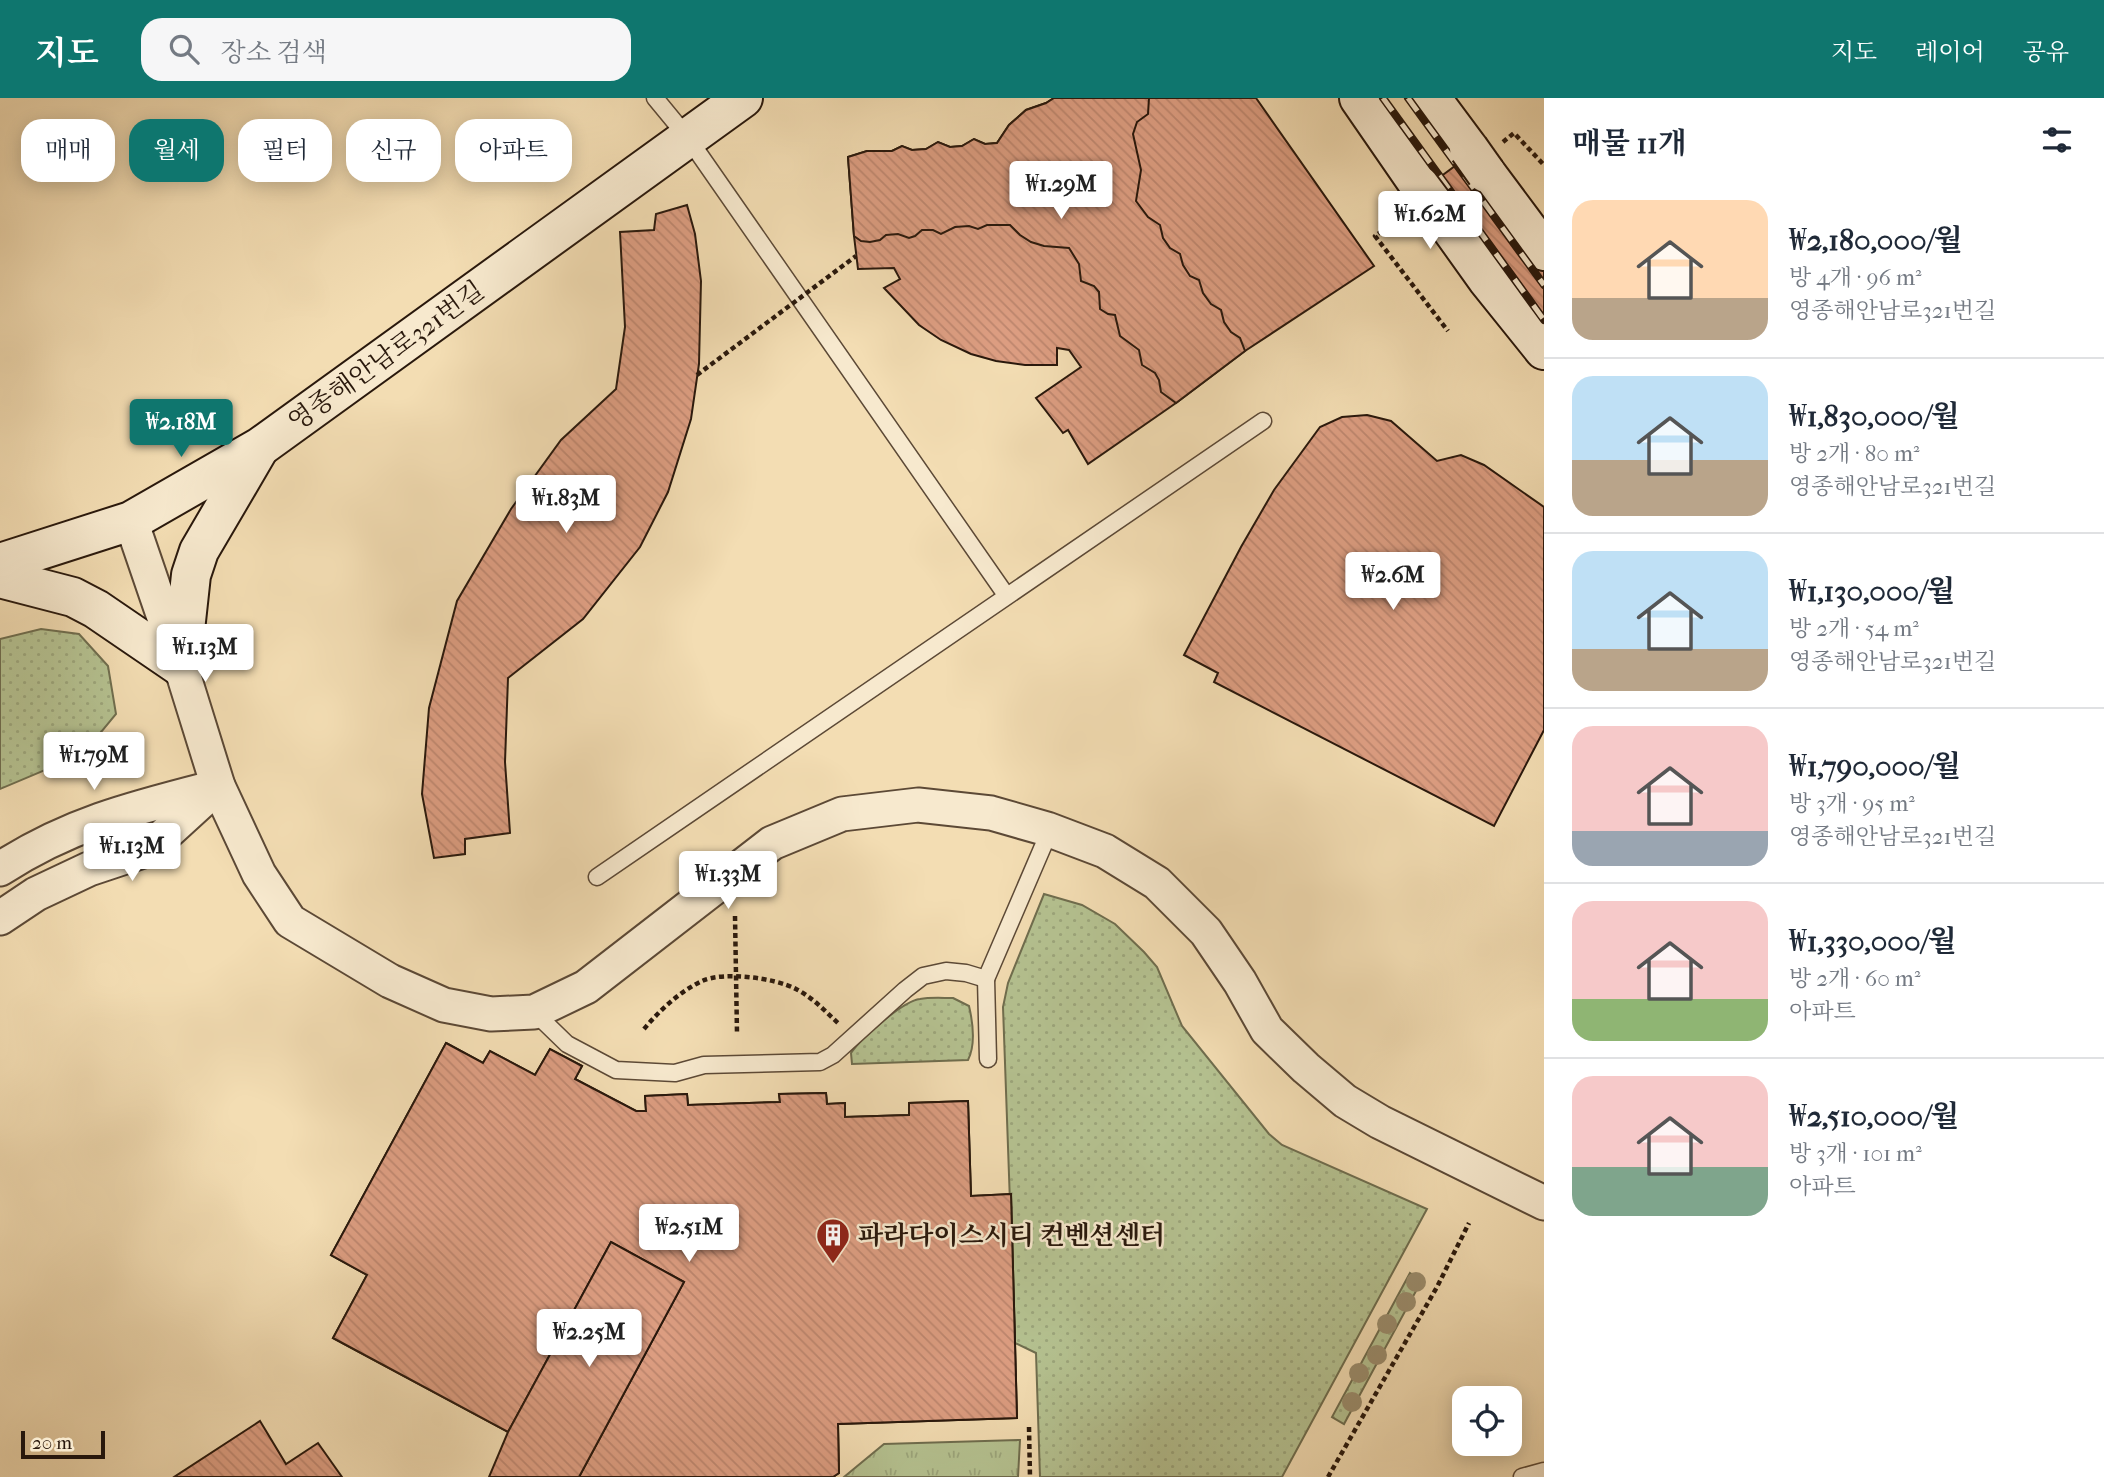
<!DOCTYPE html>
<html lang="ko">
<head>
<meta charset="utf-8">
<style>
  body { margin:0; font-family:"IM FELL French Canon","Noto Serif KR",serif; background:#f6f6f7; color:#1f2937; height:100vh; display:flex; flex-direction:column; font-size:26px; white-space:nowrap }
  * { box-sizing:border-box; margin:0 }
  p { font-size:23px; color:#747a83 }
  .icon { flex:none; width:38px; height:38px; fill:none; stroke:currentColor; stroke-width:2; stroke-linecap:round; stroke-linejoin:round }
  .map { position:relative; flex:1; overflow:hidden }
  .panel { display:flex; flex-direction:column; background:#fff; width:560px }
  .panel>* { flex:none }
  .hud { position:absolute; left:21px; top:21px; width:665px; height:63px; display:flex; gap:14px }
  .buttons { position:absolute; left:1452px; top:1288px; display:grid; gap:14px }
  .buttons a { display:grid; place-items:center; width:70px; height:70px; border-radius:14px; background:#fff; box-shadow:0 4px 18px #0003; font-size:35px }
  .scale { position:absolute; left:21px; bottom:18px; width:84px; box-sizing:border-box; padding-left:7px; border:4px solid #29180c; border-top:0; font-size:19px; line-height:24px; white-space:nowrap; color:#29180c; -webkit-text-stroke:5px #f7e9ce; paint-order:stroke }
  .price { position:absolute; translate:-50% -60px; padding:0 16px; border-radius:7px; background:#fff; color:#222; font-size:23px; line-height:46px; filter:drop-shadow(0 2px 4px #0008) }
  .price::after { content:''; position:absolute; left:50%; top:42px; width:21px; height:16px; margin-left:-10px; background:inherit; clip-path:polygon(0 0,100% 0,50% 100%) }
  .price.selected { background:#0f766e; color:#fff }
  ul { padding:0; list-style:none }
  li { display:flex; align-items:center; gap:21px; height:175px; padding:0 28px }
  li+li { border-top:2px solid #e0e1e3 }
  li span { display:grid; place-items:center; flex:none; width:196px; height:140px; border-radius:21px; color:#555 }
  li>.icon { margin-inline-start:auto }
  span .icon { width:84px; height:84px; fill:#fffc; stroke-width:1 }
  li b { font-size:30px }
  h2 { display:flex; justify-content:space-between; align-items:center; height:84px; padding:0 28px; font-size:30px }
  .tag { padding:0 24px; border-radius:21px; background:#fff; box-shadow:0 4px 18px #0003; font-size:24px; line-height:63px }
  .tag.selected { background:#0f766e; color:#fff }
  header { display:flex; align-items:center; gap:42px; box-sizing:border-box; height:98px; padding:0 35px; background:#0f766e; color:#fff }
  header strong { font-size:33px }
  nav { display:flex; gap:38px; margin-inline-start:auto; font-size:24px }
  .search { width:490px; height:63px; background:#f6f6f7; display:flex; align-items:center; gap:18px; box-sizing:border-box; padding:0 24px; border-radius:21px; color:#747a83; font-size:26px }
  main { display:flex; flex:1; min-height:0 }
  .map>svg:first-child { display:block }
  .grass { fill:url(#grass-dots); stroke:#6f6d4e; stroke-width:2 }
  .park { fill:url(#park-tufts); stroke:#6f6d4e; stroke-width:2 }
  .building { fill:url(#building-back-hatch); stroke:#29180c; stroke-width:2 }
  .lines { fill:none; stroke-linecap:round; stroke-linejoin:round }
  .lane-casing { stroke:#5c4936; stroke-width:19 }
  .street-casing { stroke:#5c4936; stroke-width:37 }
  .secondary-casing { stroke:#29180c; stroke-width:42 }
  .path { stroke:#29180c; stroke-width:4.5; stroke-dasharray:5 3.5; stroke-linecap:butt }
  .lane { stroke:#f7e9ce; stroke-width:16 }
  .street { stroke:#f7e9ce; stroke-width:33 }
  .secondary { stroke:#f7e9ce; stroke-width:38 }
  .rail-casing { stroke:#29180c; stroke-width:8 }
  .rail { stroke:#f7e9ce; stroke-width:5; stroke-dasharray:16; stroke-linecap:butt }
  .secondary-bridge-casing { stroke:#29180c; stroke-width:42; stroke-linecap:butt }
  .path-bridge { stroke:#29180c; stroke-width:4.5; stroke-dasharray:5 3.5; stroke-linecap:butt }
  .secondary-bridge { stroke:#f7e9ce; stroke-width:38 }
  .tree { fill:#9b8d6d }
  .labels { text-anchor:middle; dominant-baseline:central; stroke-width:5; stroke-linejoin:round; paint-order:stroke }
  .street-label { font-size:26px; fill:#29180c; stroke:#f7e9ce }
  .poi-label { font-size:26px; font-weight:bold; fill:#29180c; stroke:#f7e9ce; text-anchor:start }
</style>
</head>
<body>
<header>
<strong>지도</strong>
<div class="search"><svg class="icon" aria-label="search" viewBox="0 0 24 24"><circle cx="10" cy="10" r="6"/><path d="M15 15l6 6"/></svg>장소 검색</div>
<nav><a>지도</a><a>레이어</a><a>공유</a></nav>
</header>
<main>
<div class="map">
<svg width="1544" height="1379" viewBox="0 0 1544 1379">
  <defs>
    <pattern id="grass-dots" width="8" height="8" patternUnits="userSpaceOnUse" patternTransform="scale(1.75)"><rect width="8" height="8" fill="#b5c291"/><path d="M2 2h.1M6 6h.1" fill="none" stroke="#9ca67c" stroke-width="1.8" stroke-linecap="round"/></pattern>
    <pattern id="park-tufts" width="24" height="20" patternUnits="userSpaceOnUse" patternTransform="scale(1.75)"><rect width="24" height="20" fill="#b5c291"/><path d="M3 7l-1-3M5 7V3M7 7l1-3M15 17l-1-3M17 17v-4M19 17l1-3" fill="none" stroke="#9ca67c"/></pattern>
    <pattern id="building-back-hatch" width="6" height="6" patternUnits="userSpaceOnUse" patternTransform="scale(1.75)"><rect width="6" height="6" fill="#dc9d81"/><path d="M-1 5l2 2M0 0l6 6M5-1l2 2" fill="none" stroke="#bd866e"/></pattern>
  </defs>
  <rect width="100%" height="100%" fill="#f3ddb3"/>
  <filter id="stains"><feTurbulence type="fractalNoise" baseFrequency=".00286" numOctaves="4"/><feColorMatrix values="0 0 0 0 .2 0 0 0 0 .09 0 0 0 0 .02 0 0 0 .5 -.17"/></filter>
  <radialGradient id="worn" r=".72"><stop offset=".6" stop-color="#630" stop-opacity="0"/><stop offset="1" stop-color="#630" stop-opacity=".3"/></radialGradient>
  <g class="grass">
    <path d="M41,531L79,536L108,568L116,616L83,656L0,691V541Z"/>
    <path d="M1044,796L1082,807L1115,826L1144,854L1157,869L1182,928L1269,1036L1282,1047L1427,1111L1282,1379H1040L1036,1255L1015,1245L1003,909L1008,885Z"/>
    <path d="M953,900L969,908C973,925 976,946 968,962L852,966L851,955C861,940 903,903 920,901C930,899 942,900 953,900Z"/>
    <path d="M1410,1175L1422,1182L1344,1326L1332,1319Z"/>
  </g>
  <path class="park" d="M1020,1342L1018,1379H844L884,1346Z"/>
  <g class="building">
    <path d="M1054,0H1256L1374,168L1245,253L1176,305L1088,366L1068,332L1063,335L1036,300L1081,269L1069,252L1057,250V267H1025L996,263L971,256L941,242L919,227L884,190L900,181L894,170L858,171L854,138L848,59L867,53H892L902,48L912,52L926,51L938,44L950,49L962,48L974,41L985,46L997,45L1009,27L1026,12L1046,5Z"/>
    <path d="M1054,0H1149L1148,16L1137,24L1133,36L1141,72L1136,103L1148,119L1160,127L1163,140L1170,150L1180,156L1183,167L1190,178L1199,182L1203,195L1211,206L1221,212L1224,224L1231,234L1240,240L1245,253L1176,305L1161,294L1159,282L1155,275L1142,267L1139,252L1120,238L1115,217L1108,216L1100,211L1099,194L1094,188L1081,183L1079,166L1069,150L1044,148L1031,144L1020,137L1010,127H987L978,131L969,128L955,129L941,136L933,132H922L915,138L909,140L898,136L886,137L880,142L870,144L861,143L854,138L848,59L867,53H892L902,48L912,52L926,51L938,44L950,49L962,48L974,41L985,46L997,45L1009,27L1026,12L1046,5Z"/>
    <path d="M1482,48L1544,131V239L1409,102Z"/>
    <path d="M687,107L695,136L701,183L699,266L691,321L668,394L640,449L583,521L508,580L505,664L510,735L465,741V756L434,760L422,696L429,610L457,503L511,411L561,342L616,291L625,229L620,134L654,132L656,116Z"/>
    <path d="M1367,317L1391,323L1437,363L1461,357L1484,367L1544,409V632L1494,728L1214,584L1218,575L1184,557L1241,449L1274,392L1320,329L1342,319Z"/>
    <path d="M446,945L483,965L490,953L535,977L550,951L582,968L575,981L636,1013H646L645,998L687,996L688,1007L780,1004L779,996L826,995L827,1006L845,1005V1019L909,1017V1005L968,1003L971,1098L1011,1096L1017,1320L838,1326L839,1375L833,1379H579L684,1184L611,1144L508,1334L333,1240L367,1177L331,1157Z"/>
    <path d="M446,945L483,965L490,953L535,977L550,951L582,968L575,981L636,1013H646L645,998L687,996L688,1007L780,1004L779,996L826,995L827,1006L845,1005V1019L909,1017V1005L968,1003L971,1098L1011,1096L1017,1320L838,1326L839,1375L833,1379H579L684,1184L611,1144L508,1334L333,1240L367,1177L331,1157Z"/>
    <path d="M611,1144L684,1184L579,1379H489L508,1334Z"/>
    <path d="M260,1323L286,1366L318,1345L342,1379H174Z"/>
  </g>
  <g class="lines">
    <g class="lane-casing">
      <g id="lane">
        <path d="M655,0L688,40L1006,497"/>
        <path d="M597,779L1263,323"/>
        <path d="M986,881L988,961"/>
        <path d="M534,914L567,946L616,972L675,975L704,967L820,964L833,957L905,892L923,878L946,873L966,875L986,881L1050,732"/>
        <path d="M1522,1379L1544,1373"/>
      </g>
    </g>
    <g class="street-casing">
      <g id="street">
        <path d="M131,423L181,569L218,688L259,776L290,823L390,883L444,907L491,916L534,914L586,889L772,745L842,716L918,707L991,715L1047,731L1105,753L1157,785L1206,834L1240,884L1267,932L1306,970L1345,1003L1380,1024L1544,1105"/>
        <path d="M0,771C69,726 134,710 212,690"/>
        <path d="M0,820L36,796L89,771L149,751L218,688"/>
      </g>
    </g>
    <g class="secondary-casing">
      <g id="secondary">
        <path d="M1359,0L1419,87"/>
        <path d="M1431,0L1469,51"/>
        <path d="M1486,75L1544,153"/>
        <path d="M1437,111L1487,181L1544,252"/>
        <path d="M0,465L131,423L260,349L743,0"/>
        <path d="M0,480L73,499L96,511L181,569L191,477L199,453L257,354"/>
      </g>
    </g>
    <g class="path">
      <path d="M1503,44L1514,35L1544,67"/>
      <path d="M1403,118L1375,138L1448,233"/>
      <path d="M735,818L737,935"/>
      <path d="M644,931C660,912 679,894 702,883C724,873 775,880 796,891C812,899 825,913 838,925"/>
      <path d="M1029,1329L1030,1379"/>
      <path d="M1328,1379L1437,1189L1469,1125"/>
    </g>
    <use href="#lane" class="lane"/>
    <use href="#street" class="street"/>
    <use href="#secondary" class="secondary"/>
    <g class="rail-casing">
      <g id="rail">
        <path d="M1383,0L1544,222"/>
        <path d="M1408,0L1544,187"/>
      </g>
    </g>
    <use href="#rail" class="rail"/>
    <g class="secondary-bridge-casing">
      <g id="secondary-bridge">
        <path d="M1469,51L1486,75"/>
        <path d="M1419,87L1437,111"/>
      </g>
    </g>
    <path class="path-bridge" d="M697,277L856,158"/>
    <use href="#secondary-bridge" class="secondary-bridge"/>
  </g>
  <g class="tree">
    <circle cx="1416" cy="1184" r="10"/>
    <circle cx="1406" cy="1204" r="10"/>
    <circle cx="1387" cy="1226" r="10"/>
    <circle cx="1377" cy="1257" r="10"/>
    <circle cx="1359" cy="1275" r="10"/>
    <circle cx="1352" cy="1304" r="10"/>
  </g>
  <defs>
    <g id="building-pin" transform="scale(1.75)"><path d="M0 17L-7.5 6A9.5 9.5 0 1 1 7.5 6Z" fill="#8f2418" stroke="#f7e9ce"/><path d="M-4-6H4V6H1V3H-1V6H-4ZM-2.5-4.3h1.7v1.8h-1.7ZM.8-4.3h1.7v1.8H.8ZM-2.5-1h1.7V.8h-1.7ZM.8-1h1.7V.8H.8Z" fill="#fff"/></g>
  </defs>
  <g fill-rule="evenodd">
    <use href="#building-pin" x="833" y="1137"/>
  </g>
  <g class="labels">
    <g class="street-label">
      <text transform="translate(386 258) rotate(-36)">영종해안남로321번길</text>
    </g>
    <g class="poi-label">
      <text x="858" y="1137">파라다이스시티 컨벤션센터</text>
    </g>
  </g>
  <rect width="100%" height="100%" filter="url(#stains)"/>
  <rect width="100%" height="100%" fill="url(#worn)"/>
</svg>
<div class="buttons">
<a><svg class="icon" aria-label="locate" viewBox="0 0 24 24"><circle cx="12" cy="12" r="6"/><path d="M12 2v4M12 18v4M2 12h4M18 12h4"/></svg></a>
</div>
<div class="scale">20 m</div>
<b class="price" style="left:1061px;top:123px">₩1.29M</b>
<b class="price" style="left:1430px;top:153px">₩1.62M</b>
<b class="price selected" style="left:181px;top:361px">₩2.18M</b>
<b class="price" style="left:566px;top:437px">₩1.83M</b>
<b class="price" style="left:1393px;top:514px">₩2.6M</b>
<b class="price" style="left:205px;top:586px">₩1.13M</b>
<b class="price" style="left:94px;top:694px">₩1.79M</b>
<b class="price" style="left:132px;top:785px">₩1.13M</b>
<b class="price" style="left:728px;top:813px">₩1.33M</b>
<b class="price" style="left:689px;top:1166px">₩2.51M</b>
<b class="price" style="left:589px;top:1271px">₩2.25M</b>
<div class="hud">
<a class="tag">매매</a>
<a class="tag selected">월세</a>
<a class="tag">필터</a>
<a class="tag">신규</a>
<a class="tag">아파트</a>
</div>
</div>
<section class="panel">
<h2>매물 11개<svg class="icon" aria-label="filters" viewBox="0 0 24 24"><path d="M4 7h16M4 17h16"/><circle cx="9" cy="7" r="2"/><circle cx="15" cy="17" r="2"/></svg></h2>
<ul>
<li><span style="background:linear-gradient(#ffd9b3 70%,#b9a48a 0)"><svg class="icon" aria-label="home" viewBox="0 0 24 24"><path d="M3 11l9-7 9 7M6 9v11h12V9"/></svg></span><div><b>₩2,180,000/월</b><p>방 4개 · 96 m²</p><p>영종해안남로321번길</p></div></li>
<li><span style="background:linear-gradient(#bfe0f5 60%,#b9a48a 0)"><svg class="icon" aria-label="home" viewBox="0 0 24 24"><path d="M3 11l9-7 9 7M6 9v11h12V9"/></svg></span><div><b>₩1,830,000/월</b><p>방 2개 · 80 m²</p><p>영종해안남로321번길</p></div></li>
<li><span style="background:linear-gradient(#bfe0f5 70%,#b9a48a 0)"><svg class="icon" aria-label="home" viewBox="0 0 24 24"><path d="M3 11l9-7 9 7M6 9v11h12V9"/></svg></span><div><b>₩1,130,000/월</b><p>방 2개 · 54 m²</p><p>영종해안남로321번길</p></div></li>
<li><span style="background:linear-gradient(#f6c9c9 75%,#9aa5b1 0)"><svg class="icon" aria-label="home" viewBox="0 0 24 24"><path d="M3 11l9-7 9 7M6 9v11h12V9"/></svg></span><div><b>₩1,790,000/월</b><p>방 3개 · 95 m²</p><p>영종해안남로321번길</p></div></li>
<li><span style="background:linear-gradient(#f6c9c9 70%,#8fb573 0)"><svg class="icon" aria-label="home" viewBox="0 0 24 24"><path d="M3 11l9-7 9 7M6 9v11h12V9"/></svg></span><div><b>₩1,330,000/월</b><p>방 2개 · 60 m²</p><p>아파트</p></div></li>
<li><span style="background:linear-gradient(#f6c9c9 65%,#7fa58c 0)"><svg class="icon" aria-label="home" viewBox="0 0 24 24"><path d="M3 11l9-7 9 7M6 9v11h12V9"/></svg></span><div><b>₩2,510,000/월</b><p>방 3개 · 101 m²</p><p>아파트</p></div></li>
</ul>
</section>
</main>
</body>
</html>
